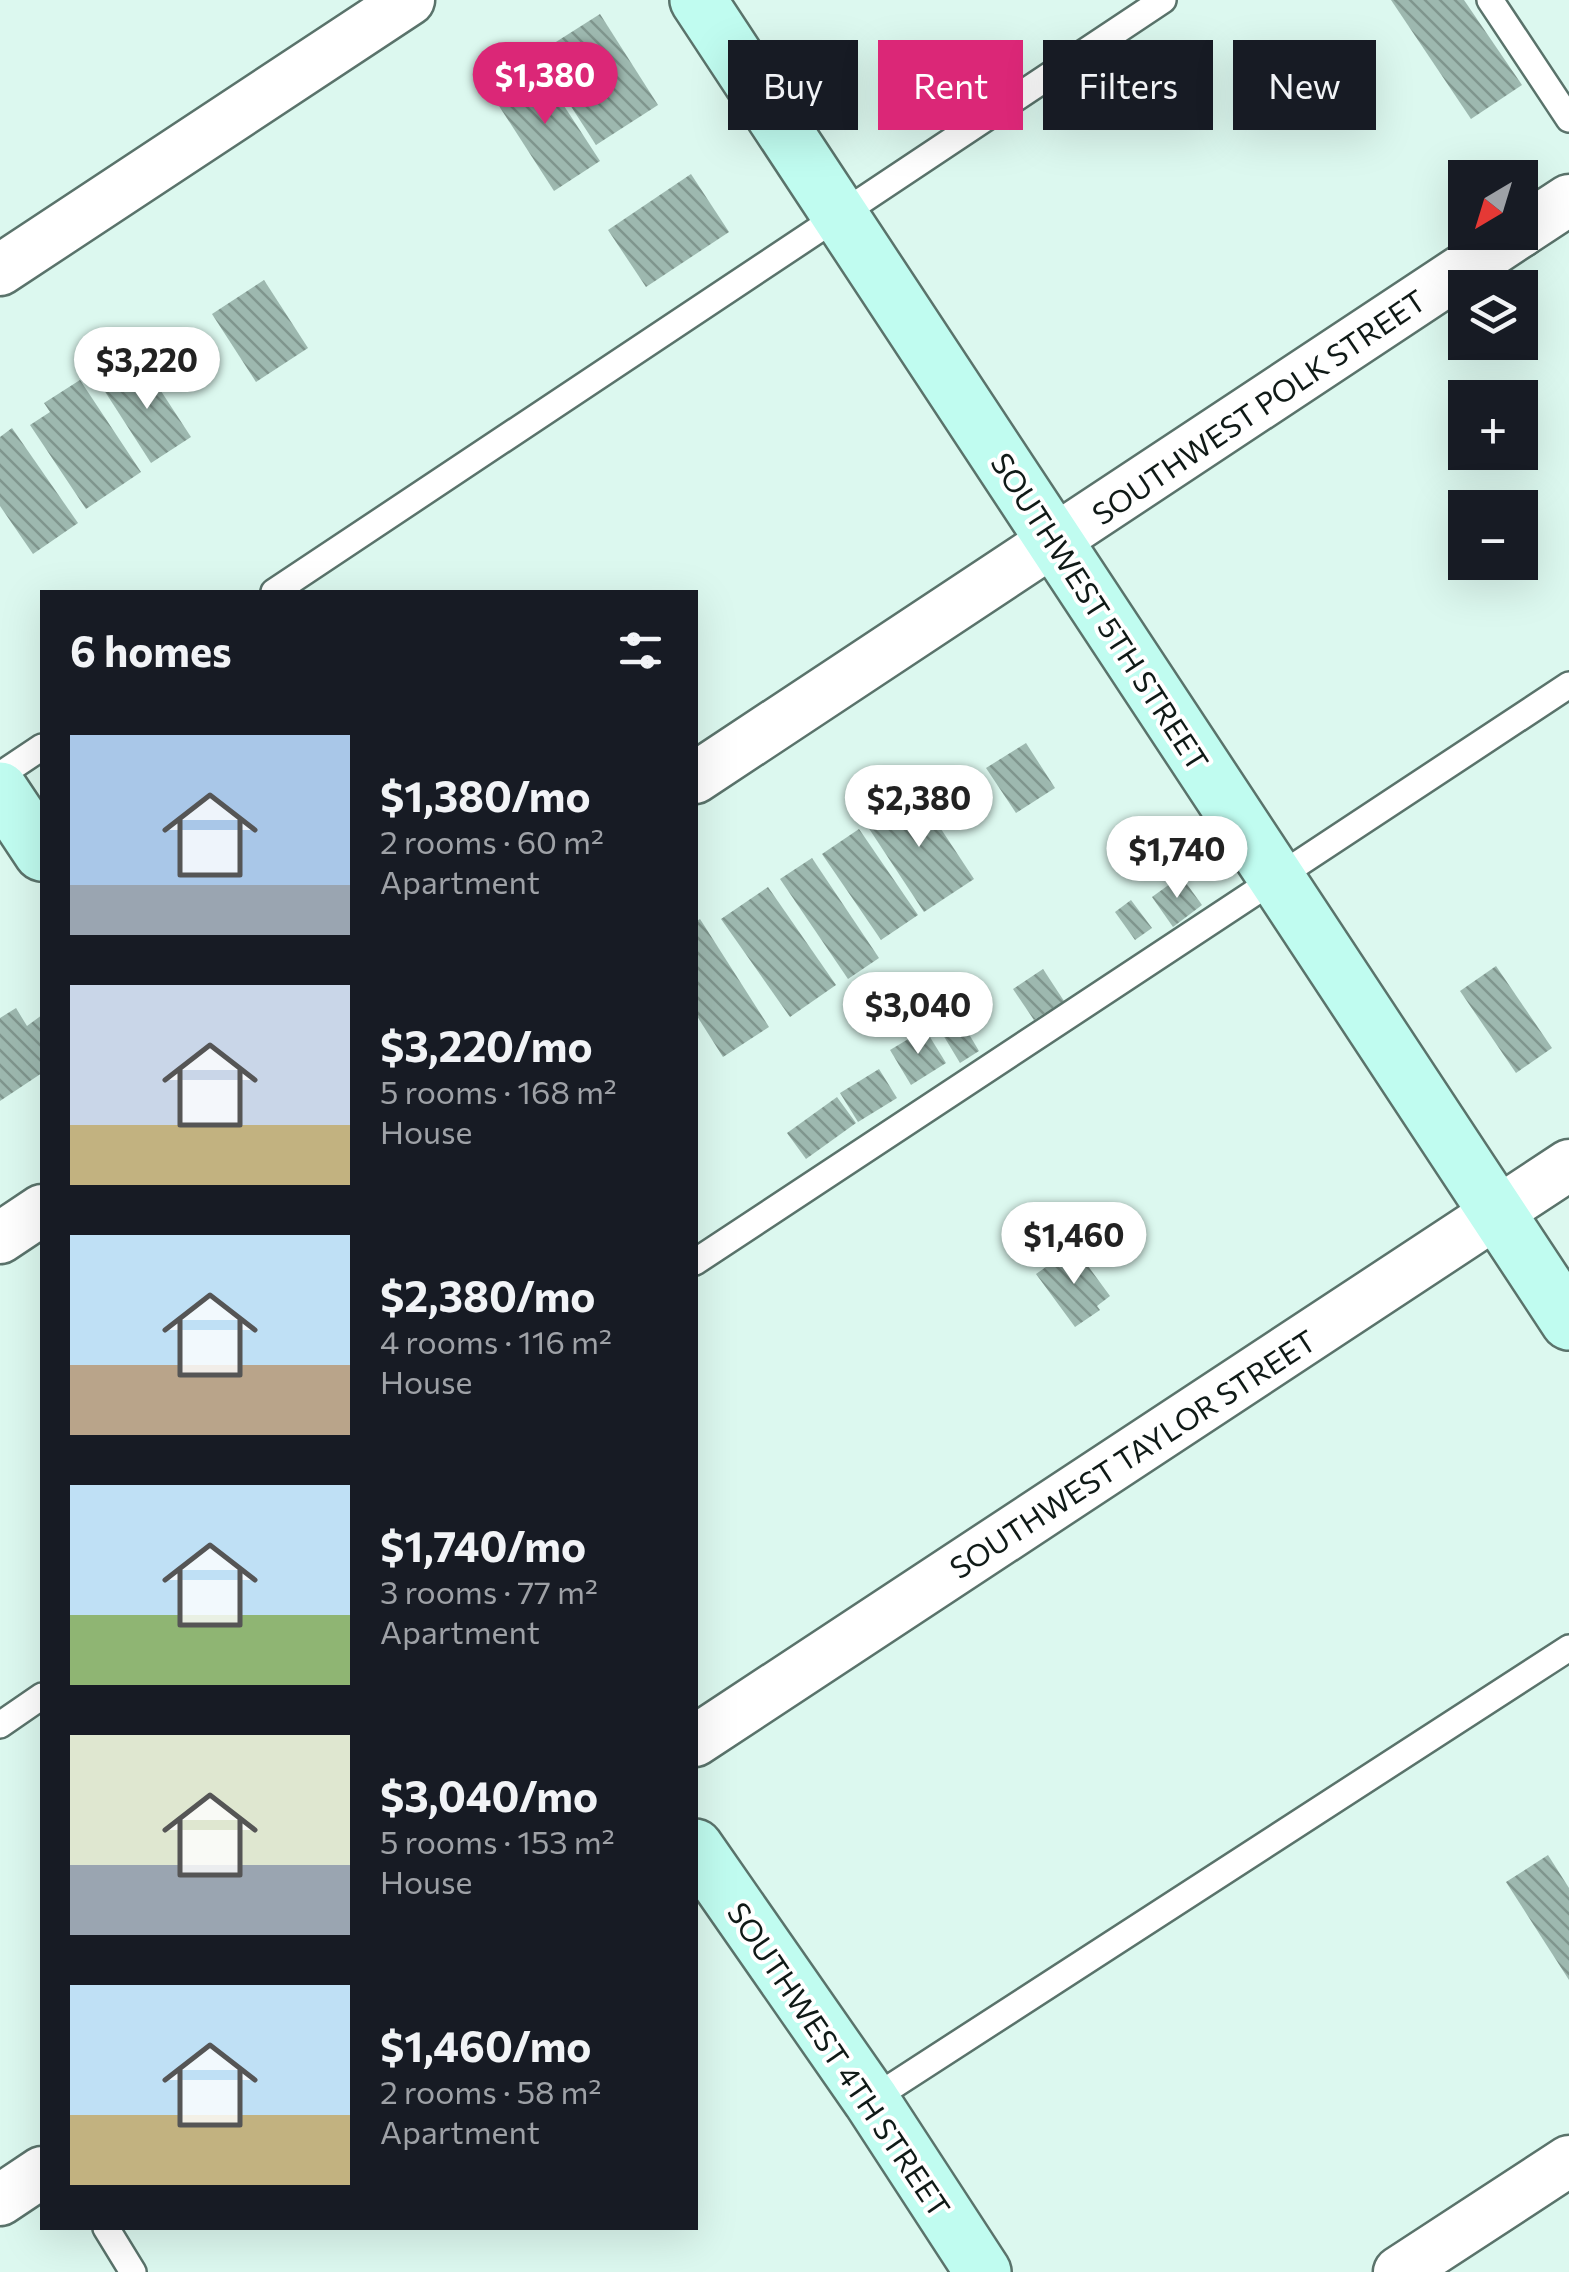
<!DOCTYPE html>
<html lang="en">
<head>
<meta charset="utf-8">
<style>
  body { margin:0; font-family:Commissioner,sans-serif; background:#242831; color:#f1f3f6; height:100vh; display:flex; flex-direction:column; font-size:38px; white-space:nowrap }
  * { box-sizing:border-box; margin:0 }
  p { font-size:32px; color:#9ea1a6 }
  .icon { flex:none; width:55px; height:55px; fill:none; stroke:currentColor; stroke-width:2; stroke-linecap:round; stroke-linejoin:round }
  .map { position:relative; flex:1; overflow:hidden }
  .sheet { position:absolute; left:40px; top:590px; width:658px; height:1640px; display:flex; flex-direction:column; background:#171b24; border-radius:0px; box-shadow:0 10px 40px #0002 }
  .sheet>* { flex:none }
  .guide { position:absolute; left:728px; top:40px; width:690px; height:90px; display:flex; gap:20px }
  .needle { width:65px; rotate:218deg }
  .fabs { position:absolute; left:1448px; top:160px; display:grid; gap:20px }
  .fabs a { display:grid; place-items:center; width:90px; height:90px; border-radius:0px; background:#171b24; box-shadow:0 10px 40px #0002; font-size:50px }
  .price { position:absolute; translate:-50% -85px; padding:0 22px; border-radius:35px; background:#fff; color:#222; font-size:32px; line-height:65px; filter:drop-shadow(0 2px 5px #0008) }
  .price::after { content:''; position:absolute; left:50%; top:60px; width:30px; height:22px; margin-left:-15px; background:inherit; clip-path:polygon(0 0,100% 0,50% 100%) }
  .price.current { background:#db2777; color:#fff }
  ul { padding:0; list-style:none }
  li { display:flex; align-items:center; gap:30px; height:250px; padding:0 30px }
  li span { display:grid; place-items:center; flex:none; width:280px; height:200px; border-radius:0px; color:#555 }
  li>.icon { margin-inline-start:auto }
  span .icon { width:120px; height:120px; fill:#fffc; stroke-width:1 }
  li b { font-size:42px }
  h2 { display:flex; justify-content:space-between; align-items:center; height:120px; padding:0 30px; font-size:42px }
  .chip { padding:0 35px; border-radius:0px; background:#171b24; box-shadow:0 10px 40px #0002; font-size:35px; line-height:90px }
  .chip.current { background:#db2777; color:#fff }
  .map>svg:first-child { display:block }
  .building { fill:url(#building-back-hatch) }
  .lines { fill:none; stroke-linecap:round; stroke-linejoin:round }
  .lane-casing { stroke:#5a736b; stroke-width:30 }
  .street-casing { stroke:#5a736b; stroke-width:55 }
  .secondary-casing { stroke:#5a736b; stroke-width:60 }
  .lane { stroke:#fff; stroke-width:25 }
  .street { stroke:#fff; stroke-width:50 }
  .secondary { stroke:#c0fcf0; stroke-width:55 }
  .labels { text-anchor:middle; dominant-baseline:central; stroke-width:8; stroke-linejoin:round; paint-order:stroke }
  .street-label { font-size:30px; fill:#101a17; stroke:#fff }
</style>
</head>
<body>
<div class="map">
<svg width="1569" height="2272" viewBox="0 0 1569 2272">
  <defs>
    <pattern id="building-back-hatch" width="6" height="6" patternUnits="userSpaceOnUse" patternTransform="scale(2.5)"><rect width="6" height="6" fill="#9db8af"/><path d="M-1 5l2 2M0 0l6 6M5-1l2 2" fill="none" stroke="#7f958d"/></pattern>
  </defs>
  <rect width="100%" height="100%" fill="#dcf8ef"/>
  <g class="building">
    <path d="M1391,0H1464L1522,85L1471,119Z"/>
    <path d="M600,14L658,105L596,145L537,54Z"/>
    <path d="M536,63L600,161L554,191L490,92Z"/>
    <path d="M691,174L729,232L646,287L608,230Z"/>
    <path d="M264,280L308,348L256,382L212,314Z"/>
    <path d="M142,362L191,437L151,463L102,387Z"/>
    <path d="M80,380L141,472L86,509L30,425L50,412L44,403Z"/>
    <path d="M12,428L78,523L33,554L0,506V437Z"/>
    <path d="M1026,743L1055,788L1016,813L986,768Z"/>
    <path d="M914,788L974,879L924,912L864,821Z"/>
    <path d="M859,829L918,915L881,940L822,854Z"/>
    <path d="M812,858L879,958L848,979L780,879Z"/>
    <path d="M1181,876L1202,905L1173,927L1152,897Z"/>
    <path d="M768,887L836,985L790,1017L721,919Z"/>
    <path d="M1131,900L1152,928L1135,940L1115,912Z"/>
    <path d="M700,919L769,1027L723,1057L695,1013V922Z"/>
    <path d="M1496,966L1552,1048L1516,1073L1460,991Z"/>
    <path d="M1043,969L1064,1001L1034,1020L1013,989Z"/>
    <path d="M16,1008L27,1026L42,1015V1073L0,1101V1018Z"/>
    <path d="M954,1009L979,1051L960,1063L934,1020Z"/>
    <path d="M925,1029L946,1063L911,1085L890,1050Z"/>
    <path d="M879,1069L897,1098L858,1122L840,1093Z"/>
    <path d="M837,1097L856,1123L806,1159L787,1133Z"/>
    <path d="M1074,1247L1110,1296L1097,1306L1100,1310L1075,1327L1036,1274Z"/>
    <path d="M1548,1855L1569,1888V1980L1506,1882Z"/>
  </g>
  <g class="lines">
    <g class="lane-casing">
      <g id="lane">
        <path d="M1490,0L1569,119"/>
        <path d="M274,592L1163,0"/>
        <path d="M0,775L42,747"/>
        <path d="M695,1262L1569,685"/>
        <path d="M0,1725L42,1696"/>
        <path d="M871,2100L1569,1648"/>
        <path d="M106,2228L133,2272"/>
      </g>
    </g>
    <g class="street-casing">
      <g id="street">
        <path d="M1520,232L1569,200"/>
        <path d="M0,270L409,0"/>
        <path d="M695,778L1520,232"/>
        <path d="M0,1238L42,1210"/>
        <path d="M695,1741L1569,1165"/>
        <path d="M0,2200L42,2172"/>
        <path d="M1399,2272L1569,2161"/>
      </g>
    </g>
    <g class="secondary-casing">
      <g id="secondary">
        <path d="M698,0L1569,1322"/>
        <path d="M0,790L42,853"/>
        <path d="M695,1847L871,2100L983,2272"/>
      </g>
    </g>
    <use href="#lane" class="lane"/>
    <use href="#street" class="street"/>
    <use href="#secondary" class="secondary"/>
  </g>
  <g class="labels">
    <g class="street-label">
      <text transform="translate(1258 406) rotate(-34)">SOUTHWEST POLK STREET</text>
      <text transform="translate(1101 611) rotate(57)">SOUTHWEST 5TH STREET</text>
      <text transform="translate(1132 1453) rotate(-33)">SOUTHWEST TAYLOR STREET</text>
      <text transform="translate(840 2059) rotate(56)">SOUTHWEST 4TH STREET</text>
    </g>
  </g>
</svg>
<div class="fabs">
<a><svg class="needle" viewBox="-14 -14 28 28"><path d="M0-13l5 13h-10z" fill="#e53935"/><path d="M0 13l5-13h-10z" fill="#9ea1a6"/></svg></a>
<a><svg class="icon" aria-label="layers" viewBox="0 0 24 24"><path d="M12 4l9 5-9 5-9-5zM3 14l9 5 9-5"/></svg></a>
<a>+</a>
<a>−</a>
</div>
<b class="price current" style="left:545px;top:127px">$1,380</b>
<b class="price" style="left:147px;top:412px">$3,220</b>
<b class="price" style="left:919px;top:850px">$2,380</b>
<b class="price" style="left:1177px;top:901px">$1,740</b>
<b class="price" style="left:918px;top:1057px">$3,040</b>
<b class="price" style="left:1074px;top:1287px">$1,460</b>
<div class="guide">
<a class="chip">Buy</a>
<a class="chip current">Rent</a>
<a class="chip">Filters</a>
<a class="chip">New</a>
</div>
<section class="sheet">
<h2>6 homes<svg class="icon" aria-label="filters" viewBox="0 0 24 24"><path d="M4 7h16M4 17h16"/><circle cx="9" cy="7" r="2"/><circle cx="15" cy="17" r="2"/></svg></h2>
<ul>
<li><span style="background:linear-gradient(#a9c7e8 75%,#9aa5b1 0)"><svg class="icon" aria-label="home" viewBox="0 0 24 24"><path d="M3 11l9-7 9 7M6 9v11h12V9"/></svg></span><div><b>$1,380/mo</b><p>2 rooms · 60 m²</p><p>Apartment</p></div></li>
<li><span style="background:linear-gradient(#c9d6e8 70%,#c2b280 0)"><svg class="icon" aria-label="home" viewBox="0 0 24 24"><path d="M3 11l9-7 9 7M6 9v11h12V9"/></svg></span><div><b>$3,220/mo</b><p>5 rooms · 168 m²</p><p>House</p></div></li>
<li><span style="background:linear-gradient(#bfe0f5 65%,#b9a48a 0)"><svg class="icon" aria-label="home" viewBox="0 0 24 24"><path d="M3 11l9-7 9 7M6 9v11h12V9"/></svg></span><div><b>$2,380/mo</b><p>4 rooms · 116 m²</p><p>House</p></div></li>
<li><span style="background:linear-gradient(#bfe0f5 65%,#8fb573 0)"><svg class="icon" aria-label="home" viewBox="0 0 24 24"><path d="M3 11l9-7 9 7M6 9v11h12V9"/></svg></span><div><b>$1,740/mo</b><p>3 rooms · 77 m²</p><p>Apartment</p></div></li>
<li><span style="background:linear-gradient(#dfe7d0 65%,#9aa5b1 0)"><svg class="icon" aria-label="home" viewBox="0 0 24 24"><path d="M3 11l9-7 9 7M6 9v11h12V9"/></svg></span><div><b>$3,040/mo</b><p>5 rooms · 153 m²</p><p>House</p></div></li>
<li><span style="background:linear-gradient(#bfe0f5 65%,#c2b280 0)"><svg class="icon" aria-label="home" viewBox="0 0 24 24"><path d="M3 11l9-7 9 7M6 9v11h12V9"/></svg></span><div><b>$1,460/mo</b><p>2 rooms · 58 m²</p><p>Apartment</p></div></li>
</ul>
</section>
</div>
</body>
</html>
